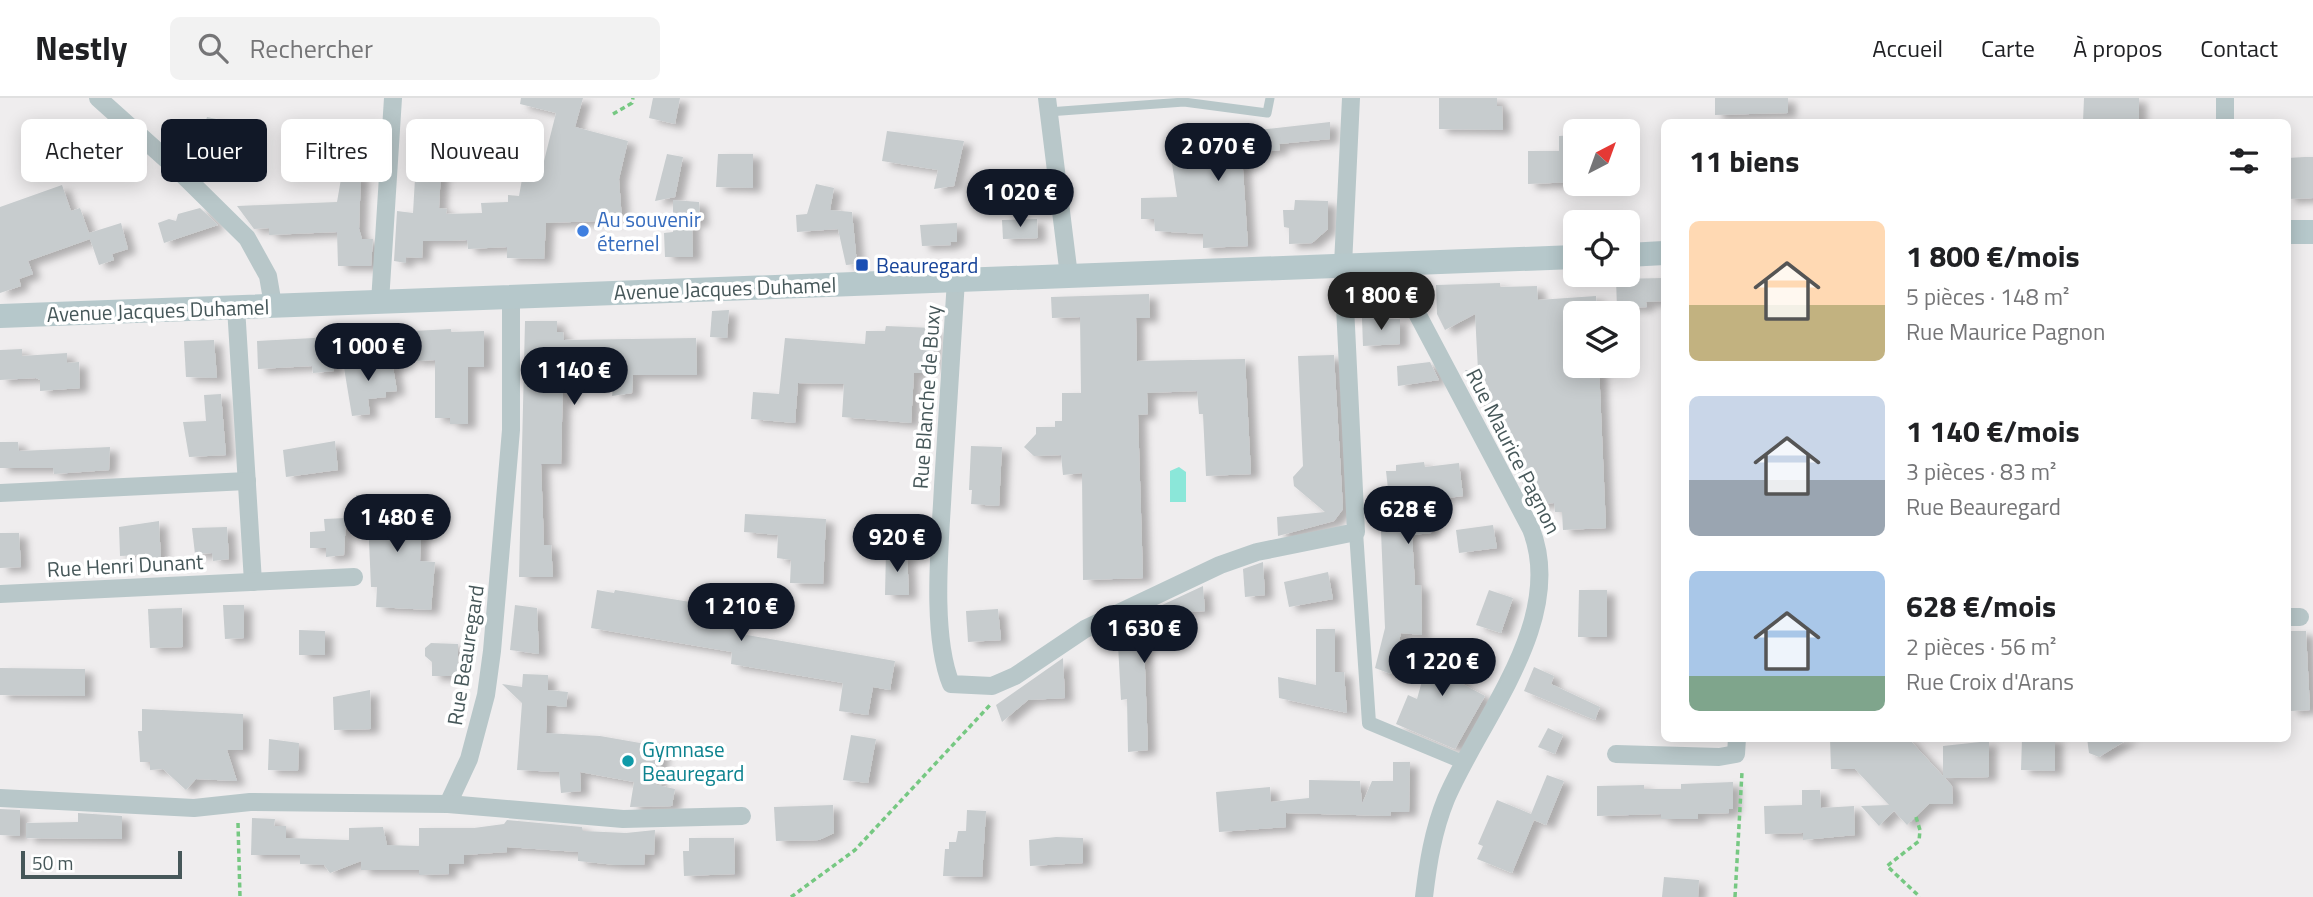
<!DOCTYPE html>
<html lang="fr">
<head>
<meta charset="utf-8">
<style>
  body { margin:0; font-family:"Titillium Web",sans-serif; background:#f2f2f2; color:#202124; height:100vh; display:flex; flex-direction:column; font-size:26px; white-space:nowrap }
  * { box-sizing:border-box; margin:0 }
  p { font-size:23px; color:#757577 }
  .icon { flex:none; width:38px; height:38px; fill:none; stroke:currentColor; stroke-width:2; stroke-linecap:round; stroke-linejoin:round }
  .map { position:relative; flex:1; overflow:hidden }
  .sheet { position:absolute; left:1661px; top:21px; width:630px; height:623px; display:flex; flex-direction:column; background:#fff; border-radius:10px; box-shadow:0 4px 18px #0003 }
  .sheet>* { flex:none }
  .banner { position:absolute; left:21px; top:21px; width:665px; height:63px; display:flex; gap:14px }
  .needle { width:46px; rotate:41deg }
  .controls { position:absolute; left:1563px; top:21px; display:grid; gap:14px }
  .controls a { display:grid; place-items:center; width:77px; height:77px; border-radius:10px; background:#fff; box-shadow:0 4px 18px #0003; font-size:35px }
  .scale { position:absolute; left:21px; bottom:18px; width:161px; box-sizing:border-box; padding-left:7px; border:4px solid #465759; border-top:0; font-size:19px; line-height:24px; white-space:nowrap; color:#465759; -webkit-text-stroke:5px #fff; paint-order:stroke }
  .price { position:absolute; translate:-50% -60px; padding:0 16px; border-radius:24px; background:#111827; color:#fff; font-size:23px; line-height:46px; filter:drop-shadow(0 2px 4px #0008) }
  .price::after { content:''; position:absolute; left:50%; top:42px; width:21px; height:16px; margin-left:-10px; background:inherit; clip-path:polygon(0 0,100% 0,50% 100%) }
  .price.current { background:#222; color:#fff }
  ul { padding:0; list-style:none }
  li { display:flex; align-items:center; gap:21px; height:175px; padding:0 28px }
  li span { display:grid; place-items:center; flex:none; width:196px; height:140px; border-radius:10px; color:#555 }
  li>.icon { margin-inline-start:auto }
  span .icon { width:84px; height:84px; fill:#fffc; stroke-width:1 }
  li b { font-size:30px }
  h2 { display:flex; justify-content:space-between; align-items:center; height:84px; padding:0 28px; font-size:30px }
  .tag { padding:0 24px; border-radius:10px; background:#fff; box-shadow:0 4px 18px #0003; font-size:24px; line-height:63px }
  .tag.current { background:#111827; color:#fff }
  header { display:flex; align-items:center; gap:42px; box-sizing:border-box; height:98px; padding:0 35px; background:#fff; border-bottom:2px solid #e0e0e0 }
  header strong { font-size:33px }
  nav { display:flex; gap:38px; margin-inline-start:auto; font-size:24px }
  .search { width:490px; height:63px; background:#f2f2f2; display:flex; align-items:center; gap:18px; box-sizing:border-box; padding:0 24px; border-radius:10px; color:#757577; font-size:26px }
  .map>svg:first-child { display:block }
  .water { fill:#8be7d9 }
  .building { fill:#c7ccce; filter:url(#shadow) }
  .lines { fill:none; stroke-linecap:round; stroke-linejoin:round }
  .path { stroke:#76c882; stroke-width:3.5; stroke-dasharray:5 3.5; stroke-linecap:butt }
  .service { stroke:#b8c7c9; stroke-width:9 }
  .pedestrian { stroke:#b8c7c9; stroke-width:14 }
  .minor { stroke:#b8c7c9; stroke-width:18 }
  .secondary { stroke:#b6c8cb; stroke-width:24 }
  .shop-dot { fill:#3f7fe0; stroke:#fff; stroke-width:2.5 }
  .transit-dot { fill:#1a4fb4; stroke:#fff; stroke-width:2.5 }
  .culture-dot { fill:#0f9aa8; stroke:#fff; stroke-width:2.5 }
  .labels { text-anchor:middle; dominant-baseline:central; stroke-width:7; stroke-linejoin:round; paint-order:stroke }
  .shop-label { font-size:21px; fill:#366cbe; stroke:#fff; text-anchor:start }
  .transit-label { font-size:21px; fill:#164399; stroke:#fff; text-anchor:start }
  .street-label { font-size:21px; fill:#465759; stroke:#fff }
  .culture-label { font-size:21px; fill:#0d838f; stroke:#fff; text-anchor:start }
</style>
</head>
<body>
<header>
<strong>Nestly</strong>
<div class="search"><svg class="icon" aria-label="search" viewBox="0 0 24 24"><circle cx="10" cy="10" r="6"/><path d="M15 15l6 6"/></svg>Rechercher</div>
<nav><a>Accueil</a><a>Carte</a><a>À propos</a><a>Contact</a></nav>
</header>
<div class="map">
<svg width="2313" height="799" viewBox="0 0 2313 799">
  <defs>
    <filter id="shadow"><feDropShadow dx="8" dy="4.5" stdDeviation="3.5" flood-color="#0004"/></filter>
  </defs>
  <rect width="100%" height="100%" fill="#efedee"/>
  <path class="water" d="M1179,369L1186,374V404H1170V373Z"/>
  <g class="building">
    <path d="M521,0H583L575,29L628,43L619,81L622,122L546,125L544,161L507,160V149L468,151L467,142L448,143H423L422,160L406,159V165L394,163L397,113L413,115L416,63L424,64V54L442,55L439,110L447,111L446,116L482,115L481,105L508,104V97L519,98L524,70L542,71L556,15L520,6Z"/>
    <path d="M653,0H680L675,26L649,20Z"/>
    <path d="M1439,0H1497V8H1502L1503,32L1439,31Z"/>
    <path d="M1715,0H1788V15L1715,17Z"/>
    <path d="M2084,0H2139V24H2083Z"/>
    <path d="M207,19L245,27L235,63L209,56L200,41Z"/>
    <path d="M1330,24V41L1279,46L1280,52L1242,56L1248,148L1203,150V136L1155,133L1154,121H1141V100L1177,99L1169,45H1174L1173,40L1242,38L1241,34Z"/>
    <path d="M887,33L964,43L954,88L934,91L938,72L882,63Z"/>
    <path d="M1575,37V84L1528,86V53H1559V38Z"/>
    <path d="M667,56L683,59L675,99L655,103Z"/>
    <path d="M718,56H753V90L716,89Z"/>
    <path d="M2305,59H2313V100L2287,101V60Z"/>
    <path d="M342,75L361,76L359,131L362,141H373L371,168H338L337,134L269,137V130L254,131L237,108L337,104Z"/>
    <path d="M816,86L834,90L830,112L852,114L857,166L846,167L838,131L797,134L796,117L807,116Z"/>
    <path d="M62,87L71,113L80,110L89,135L121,125L128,151L112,156L114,162L99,167L90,141L28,163L33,176L19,181L21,188L0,195V109Z"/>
    <path d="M673,102L699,104L701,124H692L693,159H665L664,135L673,134Z"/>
    <path d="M1295,102L1328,103V131L1312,145L1289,146V130L1284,129L1283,112H1294Z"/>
    <path d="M200,110L218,127L164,145L158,125L169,121L176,123L178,116Z"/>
    <path d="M1037,121L1038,140L1003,141L1002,122Z"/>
    <path d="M957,125V144H950L951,147L922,148L920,127Z"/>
    <path d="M1664,180V203L1646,204L1647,209L1617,210L1616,181Z"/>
    <path d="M1500,185V189L1537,188L1538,202L1596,198L1597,215H1575V268H1599L1606,430L1563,432L1562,414H1555L1554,405L1533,406L1465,272H1478L1475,216L1445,232L1437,216L1436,187Z"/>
    <path d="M1149,196L1150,220H1136L1137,263L1245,261L1251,376L1206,378L1203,316H1199L1197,293L1147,295L1148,316L1138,317L1143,480L1083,482L1082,375L1063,377L1061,357L1034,358L1024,349L1036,336V329H1055V323H1062V295H1081L1080,219L1052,220L1051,199Z"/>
    <path d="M729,212L727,240L710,239L712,213Z"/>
    <path d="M1362,220L1400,221V246L1363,248Z"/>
    <path d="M525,223H557V234H563L564,242L696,240L697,277H633L632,295L612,298L614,282H563L561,366H541L544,447H551L553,479H519Z"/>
    <path d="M886,228L934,230L932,269H924L923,275H914L911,325L842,319L844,286L798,285L795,325L751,321L753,294L779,296L785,240L865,246L866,233H885Z"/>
    <path d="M451,231V234L484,233V269H468V326H450V320H435V262L413,263V233Z"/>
    <path d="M332,239L334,273L313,275L312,268L258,271L257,243Z"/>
    <path d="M214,242L217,280L186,279L184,243Z"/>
    <path d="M22,251V258L67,255V265L79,264L80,290L40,293V282L36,280L0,282V252Z"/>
    <path d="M1334,257L1343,411L1334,423L1278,438L1277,419L1325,414L1294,388L1293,379L1303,368L1298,258Z"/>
    <path d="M376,260L377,265L392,263L397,293L386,294V299L368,301L370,316L352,318L343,264Z"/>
    <path d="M1430,264L1439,282L1398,288L1397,268Z"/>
    <path d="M221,296L226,357L189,359L183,324L206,323L204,297Z"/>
    <path d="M335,343L338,372L286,379L283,352Z"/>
    <path d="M0,344H18L19,353L110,349L109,372L54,376L53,370H0Z"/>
    <path d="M971,348L1002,349L999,408L971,406L972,392H969Z"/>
    <path d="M1424,364L1425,369L1459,365L1463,398L1432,402L1431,435L1412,437L1415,487H1421L1422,537L1401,535L1391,576L1375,570L1385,530L1380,409H1390L1386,373H1396V367Z"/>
    <path d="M356,397L385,399V407L422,409V415L433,420L421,433L420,463L435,464L431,512L376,509L377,489H371L368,420H358Z"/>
    <path d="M745,416L826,421L823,486L790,485L791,462L777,460L778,437L744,434Z"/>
    <path d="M346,420L344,457L326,459V450H310V434L325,433L324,421Z"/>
    <path d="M159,423L161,464L140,466V457L120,458L119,429Z"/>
    <path d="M1493,427L1497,450L1459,455L1456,432Z"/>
    <path d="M227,429L229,461L213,463L212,455L195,456L192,430Z"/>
    <path d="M0,435H19L21,469L0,470Z"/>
    <path d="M886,453L907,455L909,497H885Z"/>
    <path d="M1263,464L1265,497L1245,499L1243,471Z"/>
    <path d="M1328,474L1333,501L1289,509L1284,484Z"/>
    <path d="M1203,488L1205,513L1143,517L1148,652L1128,654L1127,601L1121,602L1117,528Z"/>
    <path d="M597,492L614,495L615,492L722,509L739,515L736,535L895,563L890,592L873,589L868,617L839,613L843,585L731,566L732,554L591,530Z"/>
    <path d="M1489,492L1513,500L1501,535L1476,527Z"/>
    <path d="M1579,492H1607V539H1578Z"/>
    <path d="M223,507H244V540L225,541Z"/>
    <path d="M515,507L537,510L539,556L510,552Z"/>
    <path d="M182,510L183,549L150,550L148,511Z"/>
    <path d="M998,511L1001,542L968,544L966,513Z"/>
    <path d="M1316,531H1335V574H1344L1347,615L1279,600L1278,579L1316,587Z"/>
    <path d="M299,532L325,533V557H299Z"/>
    <path d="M2287,533H2306L2310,612L2290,613Z"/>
    <path d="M1434,540L1471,553L1459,584L1485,598L1455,651L1396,626L1408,597L1417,601Z"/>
    <path d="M431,545L458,546V578H432V564L425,558V550Z"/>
    <path d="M1063,560L1065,600L1028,602L1002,624L996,607Z"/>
    <path d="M1534,569L1554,578L1551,586L1600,609L1595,622L1524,593Z"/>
    <path d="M0,570L85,571V598L0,597Z"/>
    <path d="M523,576L548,577V592L568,594L566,609L547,607L546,635L600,638L663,649L657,687L675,691L672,708L630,709L634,684L580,674L581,693L561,695L559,674L517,672L522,605L502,586L522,589Z"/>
    <path d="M370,592L371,631L334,632L333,599Z"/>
    <path d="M142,611L243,616V652H227L237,683L196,681L186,692L163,671L150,672V664H140L138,633H142Z"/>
    <path d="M1548,630L1563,637L1555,656L1538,649Z"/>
    <path d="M851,637L876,641L868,685L843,682Z"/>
    <path d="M1830,640H1908L1943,678V648L1989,643V679L1945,680L1952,688L1953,706H1929L1907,727L1894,713L1879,728L1861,708L1889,707L1855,671H1831Z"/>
    <path d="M2022,640H2055V673L2021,672Z"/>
    <path d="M2087,640H2130L2099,659L2089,655Z"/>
    <path d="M269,641L299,645L298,673L268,672Z"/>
    <path d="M1393,664H1410L1409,714H1391L1390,718L1286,715V729L1219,734L1216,694L1270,689L1271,704L1309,700V682L1360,683L1362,706L1372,683H1393Z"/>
    <path d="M1547,677L1564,683L1546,727L1534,722L1512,775L1477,761L1483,748L1478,746L1497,702L1531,716Z"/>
    <path d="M1733,684V711H1729V715L1698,716V721H1661V716L1597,718V688L1644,687V691H1681V686Z"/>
    <path d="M1802,692H1820L1821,710L1854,708L1855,737L1803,742V735L1765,736L1764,708L1802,707Z"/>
    <path d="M833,707L834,735L819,742L776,743L774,709Z"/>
    <path d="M0,711L20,712V738L0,737Z"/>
    <path d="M967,712L986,713L982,779L943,778L945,751H949V744H956L958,733H966Z"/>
    <path d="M78,715L122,718V741L26,740V725L78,724Z"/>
    <path d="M252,720L275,721L274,728H286V740L349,742V730L383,729L387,747L419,748V730H474L504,726L507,722L582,729L583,733L626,735L655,732L654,757L645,756L644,767H616L578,763V754L507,749V754L464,757V766H449V776L419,777V772H361V763L330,775L324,767L300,766V757H251Z"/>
    <path d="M1056,739L1083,740V765L1030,768L1029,742Z"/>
    <path d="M689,740H734L735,776L684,778L683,753H689Z"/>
    <path d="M1664,779L1699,782L1698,799H1662Z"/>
  </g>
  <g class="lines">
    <g class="path">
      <path d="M613,16L632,5L633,0"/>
      <path d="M1916,719L1920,732L1919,743L1887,768L1920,799"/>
      <path d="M238,725L240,799"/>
      <path d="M791,799L855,752L990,607"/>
      <path d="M1735,799L1742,674"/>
    </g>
    <path class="service" d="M1048,14L1184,4L1267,15L1270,0"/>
    <path class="pedestrian" d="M1356,434L1369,625L1465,665"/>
    <g class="minor">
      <path d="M98,0L176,70L247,140L268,178L273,207"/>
      <path d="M1047,0L1069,178"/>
      <path d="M2225,0V24"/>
      <path d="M1398,167L1402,187L1531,431C1567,522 1480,621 1446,701C1433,733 1428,765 1424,799"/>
      <path d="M956,182C952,256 946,331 942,406C939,456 932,539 951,586L992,588L1015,578L1085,531L1220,467L1257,454L1356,434L1343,167L1351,0"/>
      <path d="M380,204L393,0"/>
      <path d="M236,209L253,484"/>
      <path d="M0,395L247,383"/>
      <path d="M0,496L354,479"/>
      <path d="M2287,519H2300"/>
      <path d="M1616,656L1719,659L1736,656L1737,640"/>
      <path d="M0,700L194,710L250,704L448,706L469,661L486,597L492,553L511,332V200"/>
      <path d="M448,706L623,721L742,718"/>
    </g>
    <g class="secondary">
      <path d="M2287,134H2313"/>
      <path d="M1628,157L1664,155"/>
      <path d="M0,218L1575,159"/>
    </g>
  </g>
  <circle class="shop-dot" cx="583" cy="133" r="7"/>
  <rect class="transit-dot" x="855" y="160" width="14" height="14" rx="3.5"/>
  <circle class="culture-dot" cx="628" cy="663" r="7"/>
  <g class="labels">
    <g class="shop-label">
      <text x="597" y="121">Au souvenir<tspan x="597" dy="24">éternel</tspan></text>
    </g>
    <g class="transit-label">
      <text x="876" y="167">Beauregard</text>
    </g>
    <g class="street-label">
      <text transform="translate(725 190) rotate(-2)">Avenue Jacques Duhamel</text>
      <text transform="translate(158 212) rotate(-2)">Avenue Jacques Duhamel</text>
      <text transform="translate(926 299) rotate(-86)">Rue Blanche de Buxy</text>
      <text transform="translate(1514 353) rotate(63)">Rue Maurice Pagnon</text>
      <text transform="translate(125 467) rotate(-3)">Rue Henri Dunant</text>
      <text transform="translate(465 557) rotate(-81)">Rue Beauregard</text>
    </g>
    <g class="culture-label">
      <text x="642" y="651">Gymnase<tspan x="642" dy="24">Beauregard</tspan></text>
    </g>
  </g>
</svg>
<div class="controls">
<a><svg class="needle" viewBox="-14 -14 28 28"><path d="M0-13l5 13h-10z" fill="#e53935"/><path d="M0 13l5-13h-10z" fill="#757577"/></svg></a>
<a><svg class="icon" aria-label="locate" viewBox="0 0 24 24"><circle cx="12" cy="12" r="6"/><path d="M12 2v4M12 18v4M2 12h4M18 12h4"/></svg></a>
<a><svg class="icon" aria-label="layers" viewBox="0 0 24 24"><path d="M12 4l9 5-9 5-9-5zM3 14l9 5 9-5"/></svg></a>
</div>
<div class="scale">50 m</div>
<b class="price" style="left:1218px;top:85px">2 070 €</b>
<b class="price" style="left:1020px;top:131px">1 020 €</b>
<b class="price current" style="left:1381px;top:234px">1 800 €</b>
<b class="price" style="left:368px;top:285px">1 000 €</b>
<b class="price" style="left:574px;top:309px">1 140 €</b>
<b class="price" style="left:1408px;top:448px">628 €</b>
<b class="price" style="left:397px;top:456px">1 480 €</b>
<b class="price" style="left:897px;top:476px">920 €</b>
<b class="price" style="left:741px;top:545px">1 210 €</b>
<b class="price" style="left:1144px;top:567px">1 630 €</b>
<b class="price" style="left:1442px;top:600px">1 220 €</b>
<div class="banner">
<a class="tag">Acheter</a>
<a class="tag current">Louer</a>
<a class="tag">Filtres</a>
<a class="tag">Nouveau</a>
</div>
<section class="sheet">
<h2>11 biens<svg class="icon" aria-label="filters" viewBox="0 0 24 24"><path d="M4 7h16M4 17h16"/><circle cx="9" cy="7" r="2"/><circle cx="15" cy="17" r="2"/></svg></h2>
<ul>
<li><span style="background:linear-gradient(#ffd9b3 60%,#c2b280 0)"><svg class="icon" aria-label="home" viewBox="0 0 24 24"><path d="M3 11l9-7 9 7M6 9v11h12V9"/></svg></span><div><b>1 800 €/mois</b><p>5 pièces · 148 m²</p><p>Rue Maurice Pagnon</p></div></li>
<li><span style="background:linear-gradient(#c9d6e8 60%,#9aa5b1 0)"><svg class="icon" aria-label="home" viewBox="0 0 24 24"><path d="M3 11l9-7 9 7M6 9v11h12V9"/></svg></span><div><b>1 140 €/mois</b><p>3 pièces · 83 m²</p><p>Rue Beauregard</p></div></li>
<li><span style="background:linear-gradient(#a9c7e8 75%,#7fa58c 0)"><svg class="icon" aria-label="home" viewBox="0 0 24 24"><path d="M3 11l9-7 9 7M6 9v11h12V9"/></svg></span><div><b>628 €/mois</b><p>2 pièces · 56 m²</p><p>Rue Croix d'Arans</p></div></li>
</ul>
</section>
</div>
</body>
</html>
